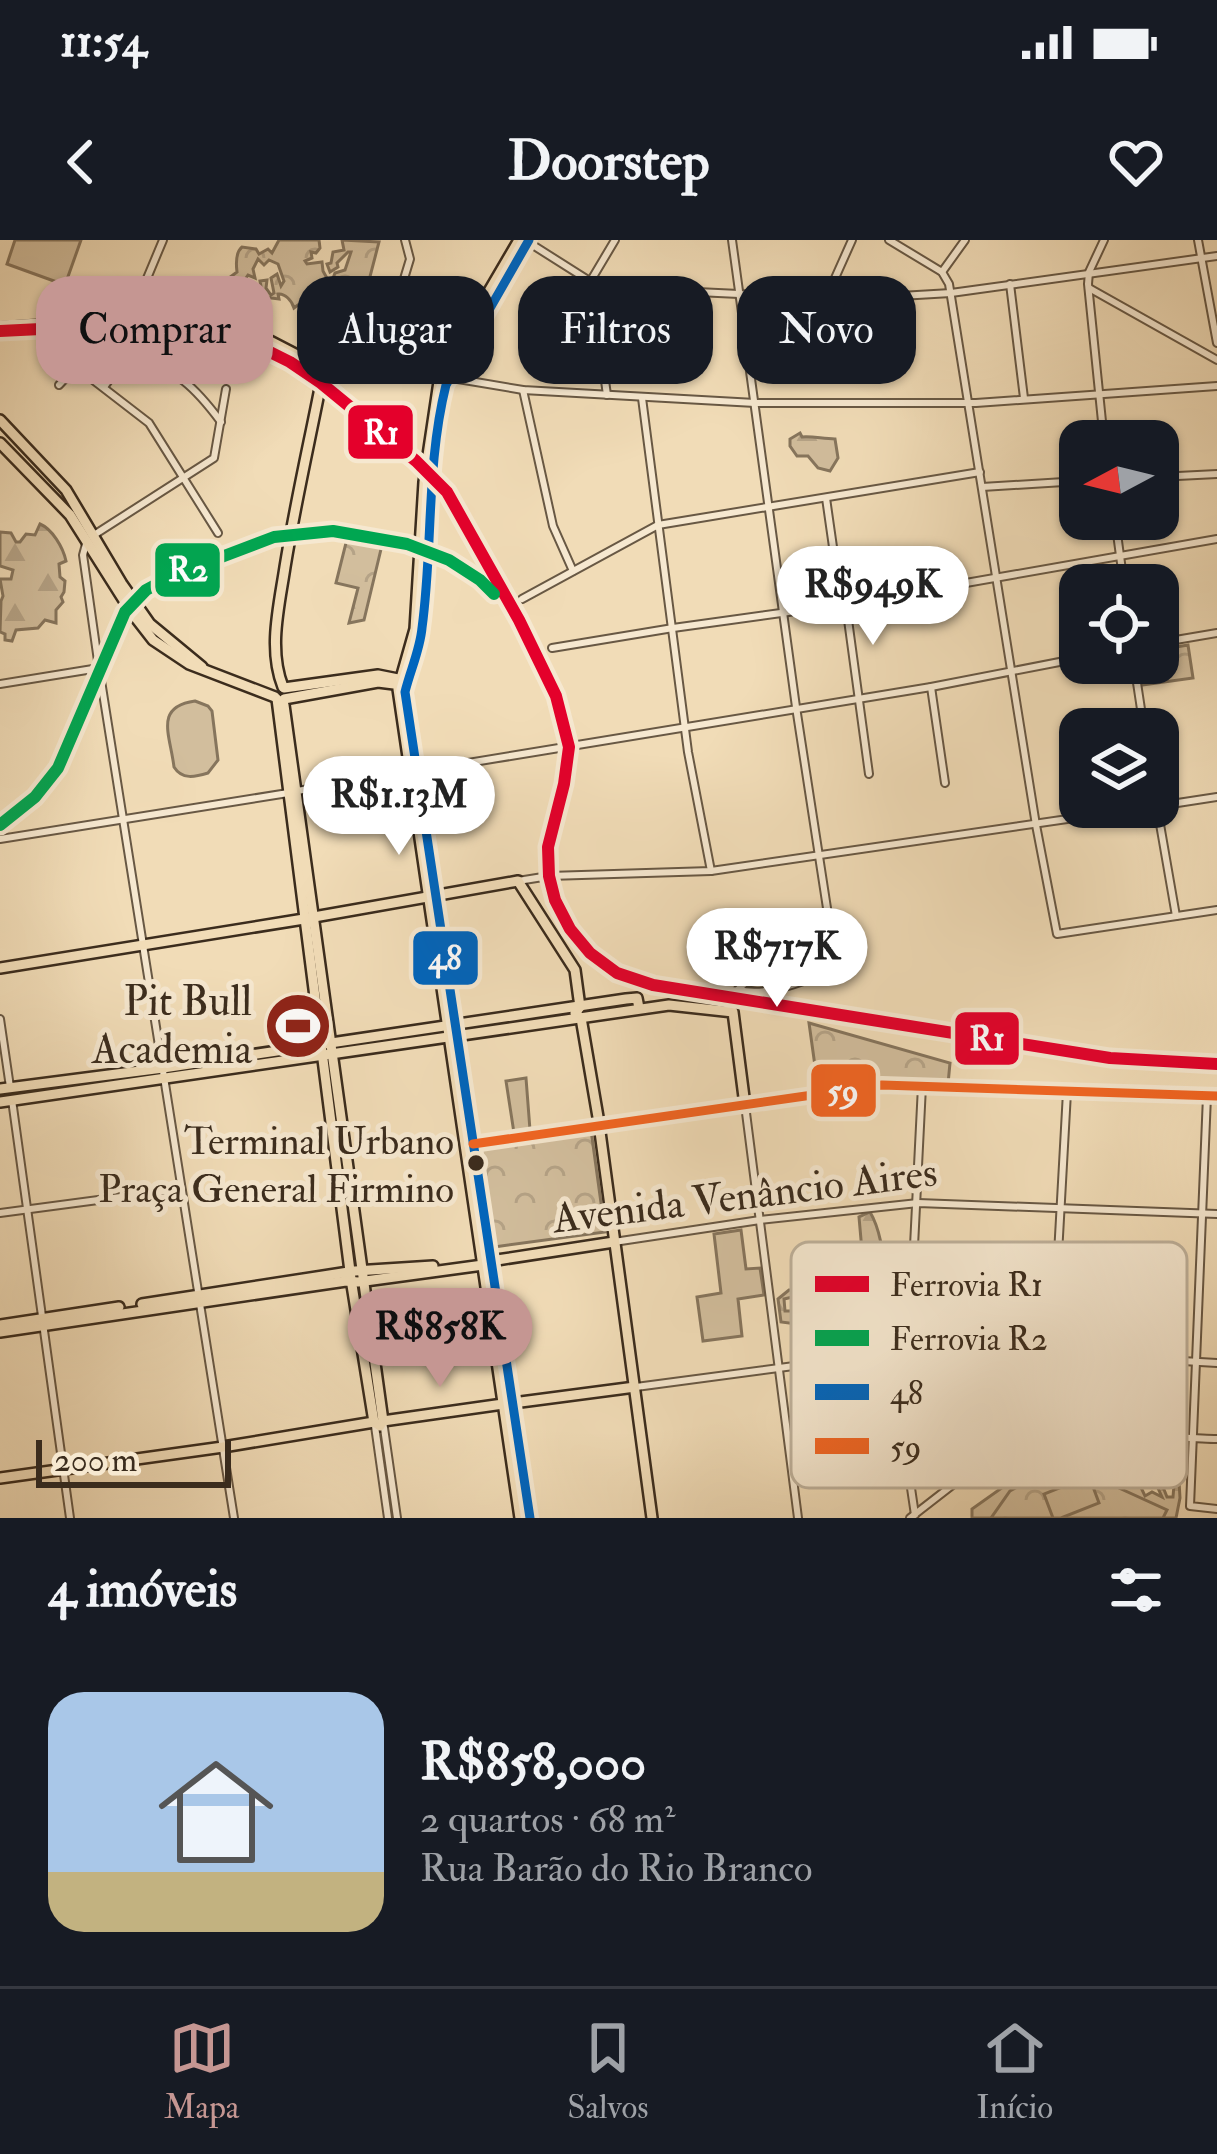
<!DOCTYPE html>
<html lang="pt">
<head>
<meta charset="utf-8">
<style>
  body { margin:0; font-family:"IM FELL Double Pica",serif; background:#20242c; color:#f1f3f6; height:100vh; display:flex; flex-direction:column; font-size:45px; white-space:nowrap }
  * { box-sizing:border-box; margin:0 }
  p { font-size:39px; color:#9ea1a6 }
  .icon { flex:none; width:66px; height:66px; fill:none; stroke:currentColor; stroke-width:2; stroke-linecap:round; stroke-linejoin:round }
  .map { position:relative; height:1278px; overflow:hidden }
  .panel { display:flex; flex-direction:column; background:#171b24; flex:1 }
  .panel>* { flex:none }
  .guide { position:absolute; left:36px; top:36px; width:1146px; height:108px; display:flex; gap:24px }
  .needle { width:78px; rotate:263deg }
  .buttons { position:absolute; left:1059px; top:180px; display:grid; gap:24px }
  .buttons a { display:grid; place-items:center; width:120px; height:120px; border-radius:24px; background:#171b24; box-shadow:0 3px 9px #0004; font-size:60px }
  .scale { position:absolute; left:36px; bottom:30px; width:195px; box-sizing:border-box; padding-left:12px; border:6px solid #3b2c1d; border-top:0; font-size:33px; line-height:42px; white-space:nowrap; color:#3b2c1d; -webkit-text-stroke:9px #f6e8d0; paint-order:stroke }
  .price { position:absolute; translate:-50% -102px; padding:0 27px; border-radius:42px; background:#fff; color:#222; font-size:39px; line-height:78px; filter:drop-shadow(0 3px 6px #0008) }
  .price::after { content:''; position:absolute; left:50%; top:72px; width:36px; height:27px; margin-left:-18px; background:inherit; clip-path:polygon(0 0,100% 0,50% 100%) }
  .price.selected { background:#c59692; color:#111 }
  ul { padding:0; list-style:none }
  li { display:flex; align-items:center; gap:36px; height:300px; padding:0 48px }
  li+li { border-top:3px solid #363941 }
  li span { display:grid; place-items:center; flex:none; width:336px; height:240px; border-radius:36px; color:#555 }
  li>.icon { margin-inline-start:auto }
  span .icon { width:144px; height:144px; fill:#fffc; stroke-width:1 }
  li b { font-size:51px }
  h2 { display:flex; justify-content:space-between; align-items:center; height:144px; padding:0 48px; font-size:51px }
  .tag { padding:0 42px; border-radius:36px; background:#171b24; box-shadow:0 3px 9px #0004; font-size:42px; line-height:108px }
  .tag.selected { background:#c59692; color:#111 }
  .status { display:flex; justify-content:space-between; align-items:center; height:84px; padding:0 60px; background:#171b24; direction:ltr }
  .status svg { height:33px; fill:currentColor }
  header { display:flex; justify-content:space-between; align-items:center; height:156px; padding:0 48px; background:#171b24; font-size:54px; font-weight:700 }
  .menu { display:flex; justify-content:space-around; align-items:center; height:168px; border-top:3px solid #363941; background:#171b24; font-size:33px; color:#9ea1a6 }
  .menu a { display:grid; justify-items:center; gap:6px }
  .menu .selected { color:#c59692 }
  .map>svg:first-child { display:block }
  .forest { fill:url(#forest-firs); stroke:#86755d; stroke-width:3 }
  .park { fill:url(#park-crowns); stroke:#86755d; stroke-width:3 }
  .pitch { fill:#d2be9d; stroke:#86755d; stroke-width:3 }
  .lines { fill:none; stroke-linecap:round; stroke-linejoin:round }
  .minor-casing { stroke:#685844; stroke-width:10 }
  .major-casing { stroke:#3b2c1d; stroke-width:14 }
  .minor { stroke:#f6e8d0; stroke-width:6 }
  .major { stroke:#f1dcb7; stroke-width:9 }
  .bus-1-casing { stroke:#f6e8d0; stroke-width:18 }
  .bus-2-casing { stroke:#f6e8d0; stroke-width:18 }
  .bus-1 { stroke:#0065bd; stroke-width:9 }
  .bus-2 { stroke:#f26522; stroke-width:9 }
  .rail-1-casing { stroke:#f6e8d0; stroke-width:21 }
  .rail-2-casing { stroke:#f6e8d0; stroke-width:21 }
  .rail-1 { stroke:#e4002b; stroke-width:12 }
  .rail-2 { stroke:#00a651; stroke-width:12 }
  .bus-dot { fill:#3b2c1d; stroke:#f6e8d0; stroke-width:4.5 }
  .labels { text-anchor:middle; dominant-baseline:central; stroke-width:10; stroke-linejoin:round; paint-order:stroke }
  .bus-label { font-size:39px; fill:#3b2c1d; stroke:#f6e8d0; text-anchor:end }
  .poi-label { font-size:42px; fill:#3b2c1d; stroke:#f6e8d0; text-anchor:end }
  .street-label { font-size:42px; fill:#3b2c1d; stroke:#f6e8d0 }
  .key { fill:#f6e8d0; stroke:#beb09a; stroke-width:3 }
  .key-label { font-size:33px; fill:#3b2c1d }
  .line-badge { stroke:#f6e8d0; stroke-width:4.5 }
  .badge-label { font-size:33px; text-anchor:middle; font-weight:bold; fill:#fff }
</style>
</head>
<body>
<div class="status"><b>11:54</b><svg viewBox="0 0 49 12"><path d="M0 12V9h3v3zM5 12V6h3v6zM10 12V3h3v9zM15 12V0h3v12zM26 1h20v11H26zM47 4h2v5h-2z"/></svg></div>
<header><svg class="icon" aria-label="back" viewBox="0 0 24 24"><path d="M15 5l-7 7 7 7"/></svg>Doorstep<svg class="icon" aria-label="heart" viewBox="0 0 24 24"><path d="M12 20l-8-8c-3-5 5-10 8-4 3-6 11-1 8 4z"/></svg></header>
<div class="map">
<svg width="1217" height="1278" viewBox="0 0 1217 1278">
  <defs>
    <pattern id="forest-firs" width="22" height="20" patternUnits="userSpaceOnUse" patternTransform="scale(3)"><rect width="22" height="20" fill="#d2be9d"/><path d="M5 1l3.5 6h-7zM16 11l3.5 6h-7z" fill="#b5a387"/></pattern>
    <pattern id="park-crowns" width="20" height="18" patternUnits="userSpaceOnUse" patternTransform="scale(3)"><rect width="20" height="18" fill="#d2be9d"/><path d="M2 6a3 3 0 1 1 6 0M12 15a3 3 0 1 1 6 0" fill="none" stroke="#b5a387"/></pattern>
  </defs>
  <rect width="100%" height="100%" fill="#f1dcb7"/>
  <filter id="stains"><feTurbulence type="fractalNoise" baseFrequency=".00167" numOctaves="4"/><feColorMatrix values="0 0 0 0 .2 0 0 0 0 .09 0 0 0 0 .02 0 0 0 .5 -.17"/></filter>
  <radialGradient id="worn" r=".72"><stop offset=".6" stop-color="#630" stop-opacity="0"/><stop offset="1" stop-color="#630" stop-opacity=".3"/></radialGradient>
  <g class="forest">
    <path d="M800,193L802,197C813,196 823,199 835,199L838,218L830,231L818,228L808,216H797L790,206V199Z"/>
    <path d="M40,284C52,289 63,307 66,321L59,324L60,337L65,341L64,352L61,357L63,362L56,370V383L45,380L38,388L16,390L12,401L5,400V394L0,392L1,361L3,356L0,339H11L13,330L0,326V292L11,293L16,302H20L26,294L35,295Z"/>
    <path d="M870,972C879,987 885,1015 883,1033L896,1047L906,1073L897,1079L890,1065H879L876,1060C884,1048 876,1037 868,1028L860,1038L847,1037L846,1056L826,1057L821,1063L797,1056L784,1059L785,1071H794L800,1066L803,1068L804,1093L798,1094L797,1084L781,1082L778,1059L789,1050H794L793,1042L814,1027L836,1026L862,1011L859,977Z"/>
    <path d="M1058,1204H1075L1069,1219L1075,1229L1024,1278H972V1269L1013,1240L1022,1228L1048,1222Z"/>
    <path d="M1107,1229L1125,1238L1130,1234L1136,1237L1145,1256L1152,1252L1162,1257L1157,1246L1163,1247L1167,1257H1173L1174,1245L1179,1241L1180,1258L1176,1278H1143L1097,1253L1093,1232Z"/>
  </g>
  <g class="park">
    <path d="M279,0H319L320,8L316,13L311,12L312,18L305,21L307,24L322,22L323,31L328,40L312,57L314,62L309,68L298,65L294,68C292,61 285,53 278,54L279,59L263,57L260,41L267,40L266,48L271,55L274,53L271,38L277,34L281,46L284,41L278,24L269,20L264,25L258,19L253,29L255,38L248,35L246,38L237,42L231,58L250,61L256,70L254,75H244L243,80L232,74H223L218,67L229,38L237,32C236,24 236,12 242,7L256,9L259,14L268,9L272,13Z"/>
    <path d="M342,0L379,2L366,52L358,59L360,65L354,72L338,69L336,58L329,49L335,33L345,30L351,12H348L337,23L338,27L330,32L327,24L331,23L333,12L344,10Z"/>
    <path d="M347,299L382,305L364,380L349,383L358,348L336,343Z"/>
    <path d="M1188,405L1193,438L1142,445L1139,423H1158V410Z"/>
    <path d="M809,783L950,823L948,844L836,848L835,829L822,830L815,826Z"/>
    <path d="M591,890L605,992L494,1007L479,905Z"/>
    <path d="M1062,1222L1167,1270L1163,1278H991L1010,1251Z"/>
  </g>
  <g class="pitch">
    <path d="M15,0H81L65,45L7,24Z"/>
    <path d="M195,461L208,466L212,471L218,520L208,533C195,537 182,540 174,527C170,494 154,467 195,461Z"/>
    <path d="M526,838L530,890L514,893L506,841Z"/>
    <path d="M741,990L746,1029L760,1028L764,1055L738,1059L742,1096L703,1101L697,1057L721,1053L714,994Z"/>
    <path d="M1089,1236L1099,1263L1061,1278H1053L1044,1254Z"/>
  </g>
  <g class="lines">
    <g class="minor-casing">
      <g id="minor">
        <path d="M732,0L796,467L835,720L831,731C802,741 770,757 738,750"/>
        <path d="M889,0L942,32L949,44L1036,585L1057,694L1217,670"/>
        <path d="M1104,0L1089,32L1088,44L1104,201"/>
        <path d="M1198,0L1217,103"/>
        <path d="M528,2L588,40L592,47L739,54L883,57L951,53L1217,16"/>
        <path d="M942,32L965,0"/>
        <path d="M590,42L615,0"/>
        <path d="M1010,44L1024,158"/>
        <path d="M592,47L607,155"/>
        <path d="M1089,48L1217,120"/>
        <path d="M400,52L410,19L405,0"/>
        <path d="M827,56L852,0"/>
        <path d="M130,79L163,0"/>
        <path d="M452,138L523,150L755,163H976L1217,146"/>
        <path d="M59,145L74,129H79L149,183L218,293"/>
        <path d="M104,147L124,120L134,116C177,130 195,147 221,182"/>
        <path d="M523,150L553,286L573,331"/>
        <path d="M642,158L688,512L711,631"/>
        <path d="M1158,237L1217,234"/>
        <path d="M982,247L1080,241"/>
        <path d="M826,258L836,328"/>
        <path d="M1115,279L1124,345"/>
        <path d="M94,295L214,218L226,149"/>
        <path d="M86,304L83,315L99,428L234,1278"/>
        <path d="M522,359L658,285L980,232"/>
        <path d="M846,365L869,534"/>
        <path d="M1158,403L1217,393"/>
        <path d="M552,408L673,388L846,364L1217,299"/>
        <path d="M1134,423L1144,489"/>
        <path d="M0,444L99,428"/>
        <path d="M931,447L945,543"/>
        <path d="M297,551L931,447L1080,418"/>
        <path d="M1158,566L1217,557"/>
        <path d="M1157,567L1176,676"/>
        <path d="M0,599L288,553"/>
        <path d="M518,641L549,636L711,631L1150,567"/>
        <path d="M767,688L774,737"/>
        <path d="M733,772L731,756L745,743L813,731L822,733"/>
        <path d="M0,779L10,847"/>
        <path d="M922,846L914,1006C925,1041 951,1072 958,1108"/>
        <path d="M1207,856L1190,1266L1217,1269"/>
        <path d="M12,860L70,1278"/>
        <path d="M745,865L798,1278"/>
        <path d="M0,973L181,949"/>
        <path d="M614,1002L760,980L918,963L1217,974"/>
        <path d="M891,1113L915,1275"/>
        <path d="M636,1147L891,1113L958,1108L1217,1123"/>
        <path d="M383,1181L397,1278"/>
        <path d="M375,1186L388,1278"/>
        <path d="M1048,1195L1067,852"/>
        <path d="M910,1278L1004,1205C1040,1185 1170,1198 1217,1199"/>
      </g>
    </g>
    <g class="major-casing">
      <g id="major">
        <path d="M519,0L440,135L424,242L415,389L398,449L520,1278"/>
        <path d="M529,0L446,145C426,225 433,308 422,388C420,410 410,431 405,452L530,1278"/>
        <path d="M0,88L130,79H188L224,85L270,101L328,131L356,129L444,136"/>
        <path d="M0,180L66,250L122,344L150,384L202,427"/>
        <path d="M0,203L70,275L132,373L153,400L189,424L275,457"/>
        <path d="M283,447C268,409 279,367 285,327C295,265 309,204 321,143L328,131"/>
        <path d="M284,448L378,435L403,440"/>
        <path d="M277,459L351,1039L374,1182"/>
        <path d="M284,459L378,442L394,444"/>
        <path d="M284,465L383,1181"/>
        <path d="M0,728L304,679L310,682L314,677L518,641L575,730L580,767L575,773L581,778L598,877L652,1278"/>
        <path d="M0,849L163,828L626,759L637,758L639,768"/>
        <path d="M0,862L669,765L733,772L745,865"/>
        <path d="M473,904L882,845L1217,856"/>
        <path d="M142,1064L355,1031L433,1026"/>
        <path d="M0,1085L119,1067"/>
        <path d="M0,1092L346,1041L358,1042L483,1025L497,1020L614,1002"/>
        <path d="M0,1238L223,1207L374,1182L380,1186L383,1181L503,1164L509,1168L513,1163L635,1147"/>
      </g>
    </g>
    <use href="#minor" class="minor"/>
    <use href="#major" class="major"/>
    <g class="bus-1-casing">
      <path id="bus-1" d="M529,0L446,145C426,225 433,308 422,388C420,410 410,431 405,452L530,1278"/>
    </g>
    <g class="bus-2-casing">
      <path id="bus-2" d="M473,904L882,845L1217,856"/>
    </g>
    <use href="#bus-1" class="bus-1"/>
    <use href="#bus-2" class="bus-2"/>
    <g class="rail-1-casing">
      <path id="rail-1" d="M0,91L163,83L200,89L252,103L290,122L321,143L416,221L447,252L519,380L556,456L569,507L564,544L548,607L549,636L555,660L570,689L590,713L617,733L653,745L1110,818L1217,824"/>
    </g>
    <g class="rail-2-casing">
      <path id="rail-2" d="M0,585L35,557L58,528L125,372L146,350L174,335L274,297L333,291L407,304L449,320L480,340L494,354"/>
    </g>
    <use href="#rail-1" class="rail-1"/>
    <use href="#rail-2" class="rail-2"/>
  </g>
  <defs>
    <g id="stadium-disc" transform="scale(3.45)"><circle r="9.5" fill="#8f2418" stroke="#f6e8d0"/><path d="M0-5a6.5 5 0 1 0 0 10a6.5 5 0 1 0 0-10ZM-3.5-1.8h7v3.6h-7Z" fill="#fff"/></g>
  </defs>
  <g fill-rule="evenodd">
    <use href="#stadium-disc" x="298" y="786"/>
  </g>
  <circle class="bus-dot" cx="476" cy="923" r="10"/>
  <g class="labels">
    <g class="bus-label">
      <text x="454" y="901">Terminal Urbano<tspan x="454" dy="48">Praça General Firmino</tspan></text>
    </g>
    <g class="poi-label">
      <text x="252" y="762">Pit Bull<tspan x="252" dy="48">Academia</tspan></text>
    </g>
    <g class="street-label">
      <text transform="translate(745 956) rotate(-7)">Avenida Venâncio Aires</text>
    </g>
  </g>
  <rect x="791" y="1002" width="396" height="246" rx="18" class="key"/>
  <rect x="815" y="1036" width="54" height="16" fill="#e4002b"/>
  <rect x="815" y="1090" width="54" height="16" fill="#00a651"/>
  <rect x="815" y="1144" width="54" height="16" fill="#0065bd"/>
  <rect x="815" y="1198" width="54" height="16" fill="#f26522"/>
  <g class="key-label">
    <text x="890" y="1056">Ferrovia R1</text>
    <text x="890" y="1110">Ferrovia R2</text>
    <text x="890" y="1164">48</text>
    <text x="890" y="1218">59</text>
  </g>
  <g class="line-badge">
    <rect x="346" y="163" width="69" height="58" rx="12" fill="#e4002b"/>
    <rect x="153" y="301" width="69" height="58" rx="12" fill="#00a651"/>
    <rect x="411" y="689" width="69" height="58" rx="12" fill="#0065bd"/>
    <rect x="953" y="770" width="68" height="57" rx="12" fill="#e4002b"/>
    <rect x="809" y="822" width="69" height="57" rx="12" fill="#f26522"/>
  </g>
  <g class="badge-label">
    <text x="381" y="204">R1</text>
    <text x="188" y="341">R2</text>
    <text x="445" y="729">48</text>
    <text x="987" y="810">R1</text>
    <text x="843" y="862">59</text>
  </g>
  <rect width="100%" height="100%" filter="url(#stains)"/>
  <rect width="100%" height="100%" fill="url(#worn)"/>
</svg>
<div class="buttons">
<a><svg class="needle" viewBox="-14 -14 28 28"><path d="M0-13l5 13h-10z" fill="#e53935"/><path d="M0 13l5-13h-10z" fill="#9ea1a6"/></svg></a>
<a><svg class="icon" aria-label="locate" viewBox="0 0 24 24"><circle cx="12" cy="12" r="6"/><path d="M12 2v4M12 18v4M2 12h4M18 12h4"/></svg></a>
<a><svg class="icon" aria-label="layers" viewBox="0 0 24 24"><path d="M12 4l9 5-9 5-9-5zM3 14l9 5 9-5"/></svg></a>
</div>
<div class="scale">200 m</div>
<b class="price" style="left:873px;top:408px">R$949K</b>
<b class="price" style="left:399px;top:618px">R$1.13M</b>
<b class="price" style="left:777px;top:770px">R$717K</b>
<b class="price selected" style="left:440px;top:1150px">R$858K</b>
<div class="guide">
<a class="tag selected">Comprar</a>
<a class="tag">Alugar</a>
<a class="tag">Filtros</a>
<a class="tag">Novo</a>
</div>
</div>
<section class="panel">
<h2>4 imóveis<svg class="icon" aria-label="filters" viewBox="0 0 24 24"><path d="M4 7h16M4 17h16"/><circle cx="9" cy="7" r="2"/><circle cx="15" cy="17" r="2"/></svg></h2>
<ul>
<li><span style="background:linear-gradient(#a9c7e8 75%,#c2b280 0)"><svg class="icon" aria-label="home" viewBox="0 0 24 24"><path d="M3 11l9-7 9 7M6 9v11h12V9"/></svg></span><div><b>R$858,000</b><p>2 quartos · 68 m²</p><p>Rua Barão do Rio Branco</p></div></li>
</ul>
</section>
<nav class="menu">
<a class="selected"><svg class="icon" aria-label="map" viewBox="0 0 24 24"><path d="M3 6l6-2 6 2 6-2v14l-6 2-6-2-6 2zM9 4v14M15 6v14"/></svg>Mapa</a>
<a><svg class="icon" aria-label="saved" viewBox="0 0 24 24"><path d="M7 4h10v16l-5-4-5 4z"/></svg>Salvos</a>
<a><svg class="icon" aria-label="home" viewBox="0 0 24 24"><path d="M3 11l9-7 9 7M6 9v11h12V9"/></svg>Início</a>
</nav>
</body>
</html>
